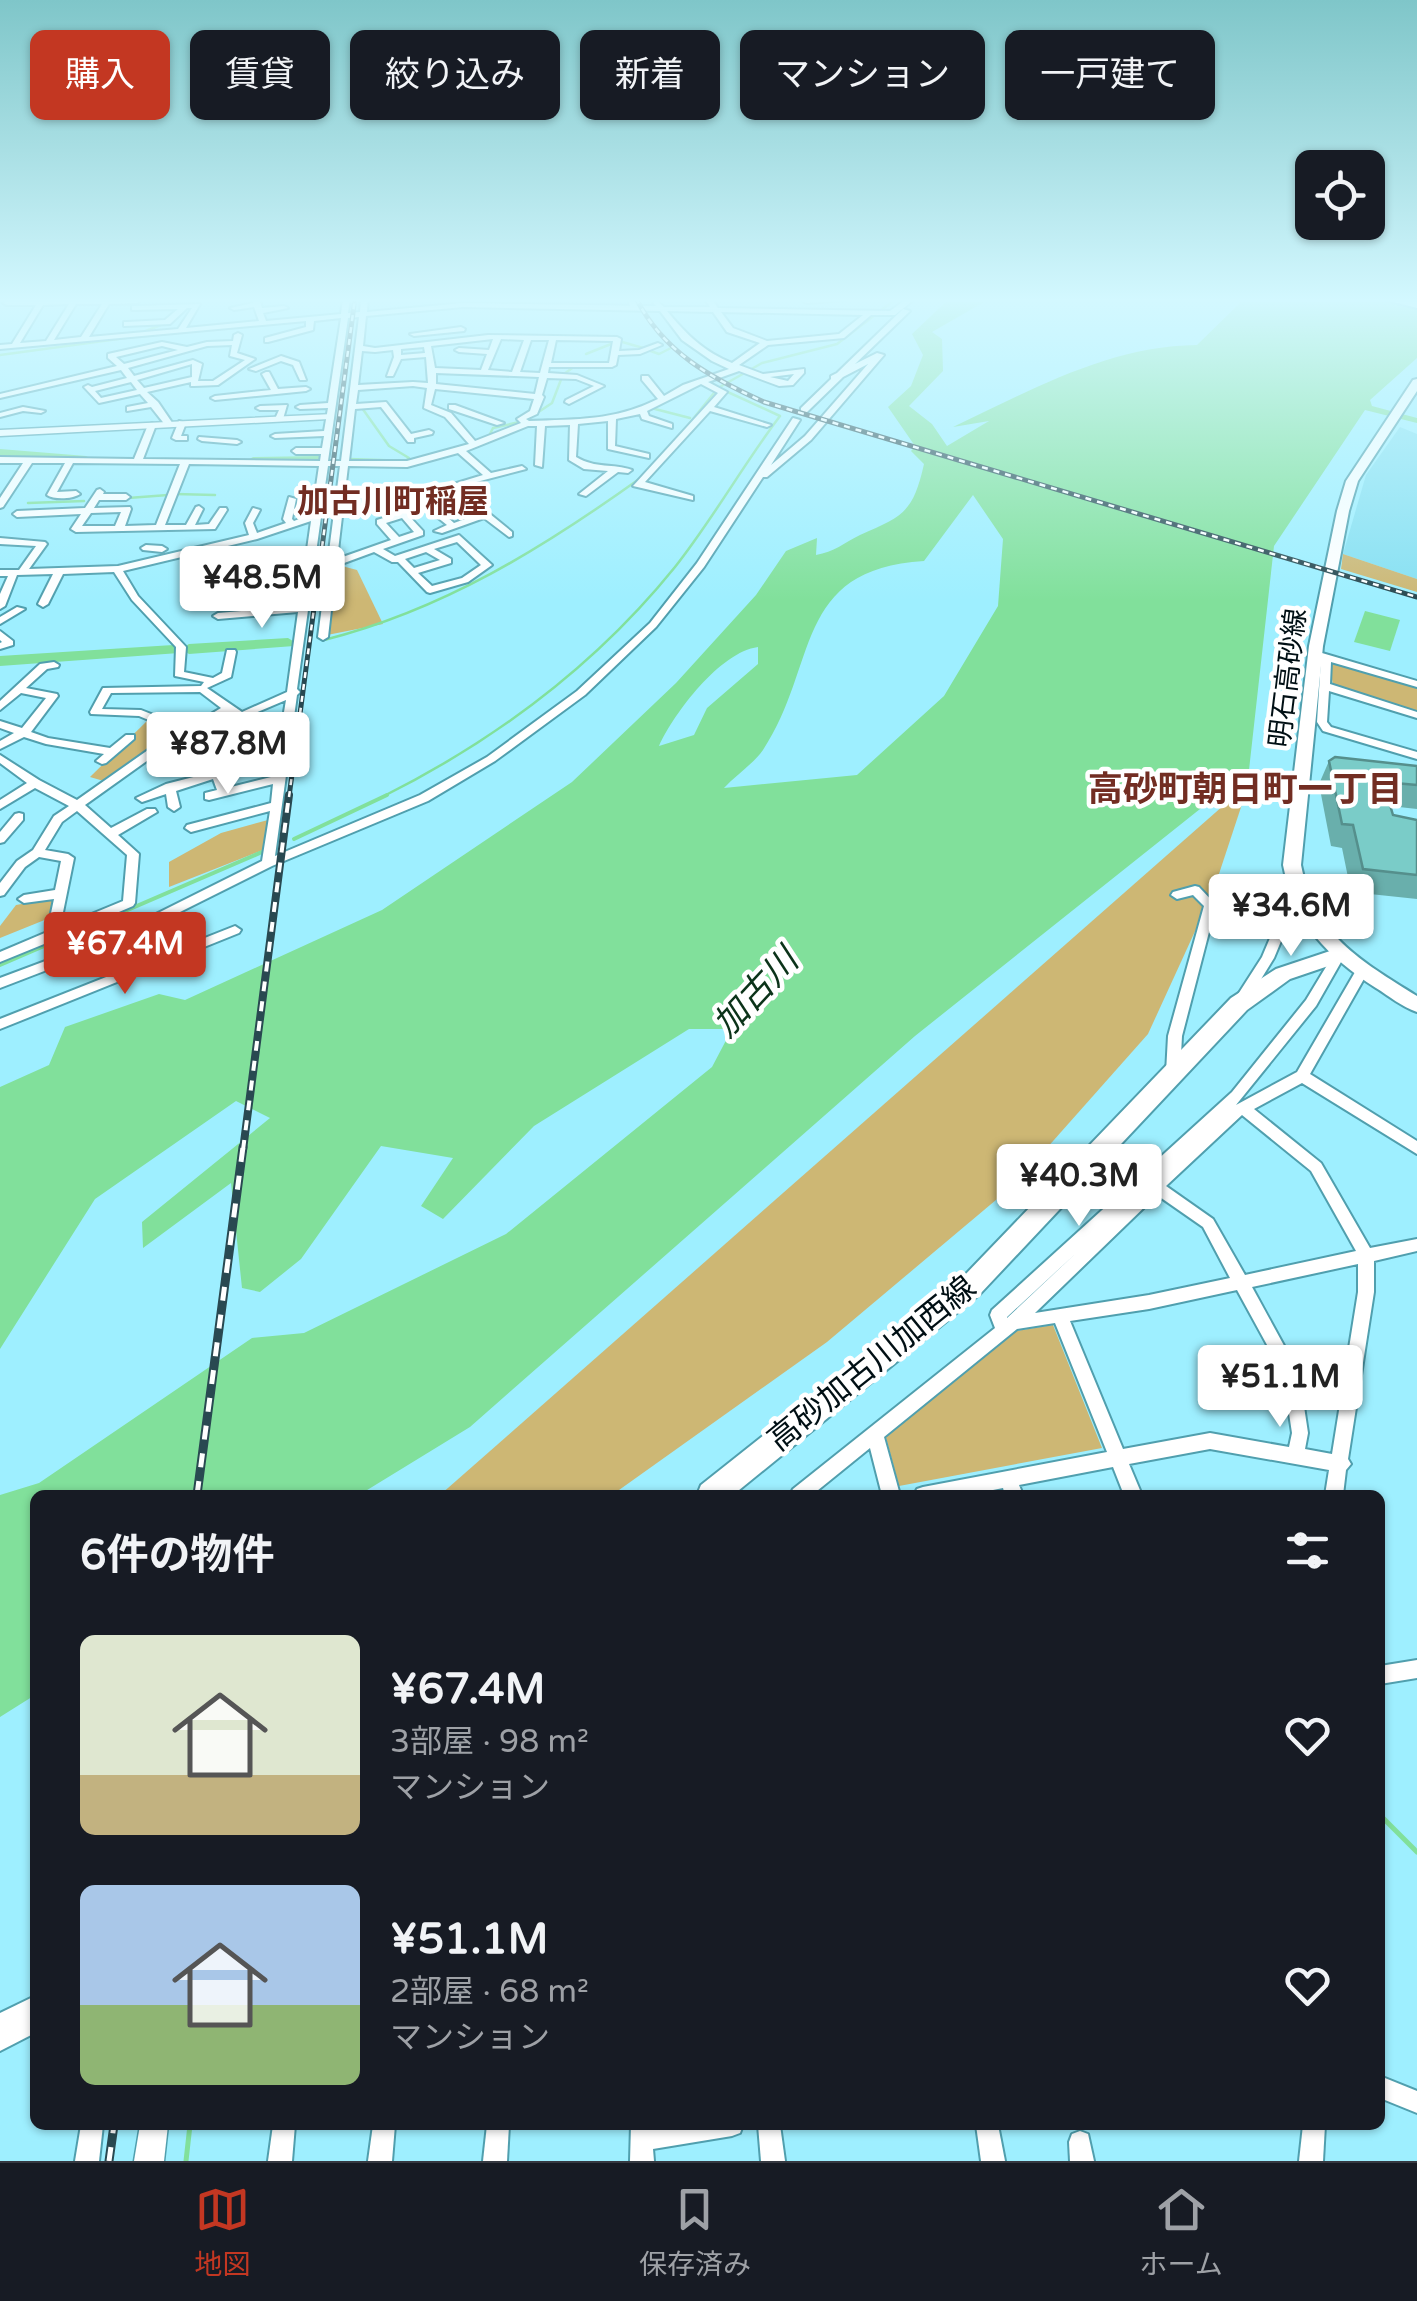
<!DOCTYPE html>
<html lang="ja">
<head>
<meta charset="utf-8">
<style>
  body { margin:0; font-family:"Varela Round","Noto Sans JP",sans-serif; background:#20242c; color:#f1f3f6; height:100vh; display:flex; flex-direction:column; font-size:38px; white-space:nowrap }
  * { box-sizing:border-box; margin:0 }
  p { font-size:32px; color:#9ea1a6 }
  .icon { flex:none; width:55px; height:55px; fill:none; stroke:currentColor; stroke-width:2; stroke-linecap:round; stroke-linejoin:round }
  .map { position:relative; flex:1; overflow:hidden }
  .details { position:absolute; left:30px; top:1490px; width:1355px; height:640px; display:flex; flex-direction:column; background:#171b24; border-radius:15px; box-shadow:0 2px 8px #0004 }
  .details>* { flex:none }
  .hud { position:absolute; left:30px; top:30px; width:1358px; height:90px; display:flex; gap:20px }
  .controls { position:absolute; left:1295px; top:150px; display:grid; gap:20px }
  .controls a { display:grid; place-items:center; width:90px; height:90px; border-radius:15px; background:#171b24; box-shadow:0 2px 8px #0004; font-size:50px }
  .price { position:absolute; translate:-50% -85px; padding:0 22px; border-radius:10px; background:#fff; color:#222; font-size:32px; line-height:65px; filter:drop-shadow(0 2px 5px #0008) }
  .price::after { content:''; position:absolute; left:50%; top:60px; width:30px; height:22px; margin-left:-15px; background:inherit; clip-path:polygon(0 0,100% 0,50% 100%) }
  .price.selected { background:#c33722; color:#fff }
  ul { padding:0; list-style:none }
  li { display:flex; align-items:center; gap:30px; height:250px; padding:0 50px }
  li span { display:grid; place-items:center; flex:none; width:280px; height:200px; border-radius:15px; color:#555 }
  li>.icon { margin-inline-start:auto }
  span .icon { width:120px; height:120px; fill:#fffc; stroke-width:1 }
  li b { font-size:42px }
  h2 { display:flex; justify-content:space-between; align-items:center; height:120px; padding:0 50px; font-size:42px }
  .chip { padding:0 35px; border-radius:15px; background:#171b24; box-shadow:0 2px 8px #0004; font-size:35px; line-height:90px }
  .chip.selected { background:#c33722; color:#fff }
  .dock { display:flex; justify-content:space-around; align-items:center; height:140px; border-top:2px solid #363941; background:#171b24; font-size:28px; color:#9ea1a6 }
  .dock a { display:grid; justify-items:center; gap:5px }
  .dock .selected { color:#c33722 }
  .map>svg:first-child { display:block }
  .built { fill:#87e0f2 }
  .green { fill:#cdb774 }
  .water { fill:#81e09b; fill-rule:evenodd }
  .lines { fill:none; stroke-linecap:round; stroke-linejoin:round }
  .stream-far2 { stroke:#81e09b; stroke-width:2.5 }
  .stream-far1 { stroke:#81e09b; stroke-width:4 }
  .stream { stroke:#81e09b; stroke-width:5 }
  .river { fill:#81e09b; fill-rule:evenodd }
  .minor-casing { stroke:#509fae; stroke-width:4 }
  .tertiary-casing { stroke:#509fae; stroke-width:3 }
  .secondary-casing { stroke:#509fae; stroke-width:4 }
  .primary-casing { stroke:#509fae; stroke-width:4 }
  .minor { fill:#fff; fill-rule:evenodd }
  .tertiary { fill:#fff; fill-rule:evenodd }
  .secondary { fill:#fff; fill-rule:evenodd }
  .primary { fill:#fff; fill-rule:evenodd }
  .rail-far2-casing { stroke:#294951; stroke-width:5 }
  .rail-far1-casing { stroke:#294951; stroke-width:8 }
  .rail-casing { stroke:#294951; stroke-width:9 }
  .rail-far2 { stroke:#fff; stroke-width:2.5; stroke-dasharray:6; stroke-linecap:butt }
  .rail-far1 { stroke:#fff; stroke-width:4; stroke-dasharray:10; stroke-linecap:butt }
  .rail { stroke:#fff; stroke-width:5; stroke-dasharray:14; stroke-linecap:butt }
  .wall { fill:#69afac }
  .building { fill:#7accc8; stroke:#558f8c; stroke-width:2.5 }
  .labels { text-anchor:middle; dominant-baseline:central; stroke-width:9; stroke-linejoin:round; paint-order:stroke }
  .far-street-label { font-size:28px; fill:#000f14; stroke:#fff }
  .far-quarter-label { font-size:32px; font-weight:bold; fill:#722d22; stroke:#fff }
  .street-label { font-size:32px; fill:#000f14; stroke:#fff }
  .neighbourhood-label { font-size:35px; font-weight:bold; fill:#722d22; stroke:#fff }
  .water-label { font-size:35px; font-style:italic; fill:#0b3319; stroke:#fff }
</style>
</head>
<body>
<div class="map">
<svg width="1417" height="2161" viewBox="0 0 1417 2161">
  <rect width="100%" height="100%" fill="#9eefff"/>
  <path class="built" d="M1400,427L1417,434V579L1343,554L1366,475Z"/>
  <g class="green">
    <path d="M1343,554L1417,579V592L1341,569Z"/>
    <path d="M338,565L357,570L383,624L327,635Z"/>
    <path d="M1329,662L1417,686V712L1333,685Z"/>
    <path d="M149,719L176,728L175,732L107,782L90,777Z"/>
    <path d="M1249,783L1213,892L1148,1034L1015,1184L827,1342L612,1495H440Z"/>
    <path d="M268,820L263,850L169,887V862L221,833Z"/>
    <path d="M50,899L55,903L52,917L0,938V926L16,905Z"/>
    <path d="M1053,1325L1102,1448L899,1486L885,1434L1016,1331Z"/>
  </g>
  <g class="water">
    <path d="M950,298H991L932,332L942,339L943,371L909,406L932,424L947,446L989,421L953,427C1032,390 1108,346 1197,345L1245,298H1417V358L1370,400L1372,406L1417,418V423L1365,410L1274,546L1249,770L915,1036L470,1427L359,1495H35V1695L0,1717V1495L39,1483L252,1338L304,1333L506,1234L712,1067L732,1029H689L534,1126L443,1219L421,1206L453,1158L381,1146L301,1259L260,1292L242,1288L231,1183L143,1248L142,1222L270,1118L236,1101L95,1199L0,1349V1087L49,1065L65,1027L159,994L185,1000L382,910L572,782L676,683L756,595L786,551L817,538L816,555C834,552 844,543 860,535C903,516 913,513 924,464L911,451L915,446L888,407L911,386L923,355L912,334ZM973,495L1003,539L998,606L944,696L857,775L724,788C736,775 753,764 763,750C819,666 792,569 924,561ZM758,647V664L707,708L694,735L659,746C674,713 720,652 758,647Z"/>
    <path d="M1365,611L1400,620L1390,651L1354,642Z"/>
  </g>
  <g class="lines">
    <g class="stream-far2">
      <path d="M189,304L199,298"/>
      <path d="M141,333L168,322"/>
      <path d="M619,341L643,348"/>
      <path d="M648,350L659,354L671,348"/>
      <path d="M586,354L611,344"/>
      <path d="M0,355L140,336"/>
      <path d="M564,374L575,366"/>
      <path d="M362,408L389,446L409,458L406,461"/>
      <path d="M655,409L690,418"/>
      <path d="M534,415L552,403L562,377"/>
      <path d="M685,429L718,388L762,363L837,344L897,298"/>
      <path d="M489,436L493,428L524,421"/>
      <path d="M349,459L409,461"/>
      <path d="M175,494L215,495"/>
      <path d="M128,498L168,495"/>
      <path d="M28,503L84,501"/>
      <path d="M324,640C443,610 543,548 642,477"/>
      <path d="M382,797C494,741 596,665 675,567C713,519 743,465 780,416L719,388"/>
    </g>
    <g class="stream-far1">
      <path d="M294,839L387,795"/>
      <path d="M0,965L262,852"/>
    </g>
    <g class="stream">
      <path d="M1380,1815L1417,1852"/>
      <path d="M186,2161L190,2125"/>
    </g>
    <g class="river">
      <path d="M0,449L86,456L93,460L86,464L0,457Z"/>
      <path d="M319,456L326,460L324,463L253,465L246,461L253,457Z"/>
      <path d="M288,638L296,643L294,646L189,654L181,649L189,644Z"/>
      <path d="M173,645L181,650L179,653L0,666V656Z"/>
    </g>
    <g class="minor-casing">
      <g id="minor">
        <path d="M252,298H259L262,308L284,306L288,308L263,313L266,321L341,314L343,298H350L348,313L360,312L361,298H368L367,312L463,303L656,306L653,303L657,301L664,307H710L704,298H711L718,308L890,311L908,298H916L895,315H871L844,338L768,345L739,365L763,374L804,369V373L793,385L779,386L739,371L708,382L727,392L714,407L771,425L767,427L710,411L645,482L693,496V500L633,486L718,393L701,384L647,411L649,416L672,424V428L642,419L640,414L616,419L615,446L649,454V458L608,449V421L578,424L576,457C596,469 613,463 632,470L628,473L618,472L586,496L579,494L608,471L584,469L569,460L570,425L545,426L542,467L535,465L537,426H528L466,451L491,473L522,466L526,469L457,487L512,532V536L509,537L484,518L442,533L434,531L447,525L432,513V509H438L454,523L479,514L447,486L483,475L458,453L407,467L348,466L337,559L391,540L377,524V520L415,508L418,509V513L409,516L423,531V535L383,549L395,556L459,535L492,565L468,582L430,593L427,592L398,562H392L374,552L336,566L328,637L323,640L318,637L340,466H328L321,513L323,515L321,517L297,689L300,692L297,695L275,856L420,795L487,757L577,691L650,623L697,563L793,418L800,420L771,465L805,436L868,364L843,377L807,412H801V408L831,379V376L837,373L903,309L910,311L855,364L877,353L884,355L811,440L767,477H763L704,567L656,627L585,695L495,761L428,801L272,866L120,942L0,988V978L112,936L262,861L270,811L191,832L185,828L187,825L271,803L273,784L209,800L205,799V793L217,790L213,779L176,791L180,807L174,811L168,807L166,794L142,802L136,798L166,784L217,771L223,774L227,788L275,776L280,740L252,750L262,768L256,771L250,768L241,748L281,732L282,726L258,735L253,732L283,718L286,700L241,719L228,713L198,731L186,733L85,805L111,828L147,809H155L157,812L118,835L139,854L135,903L133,906L58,938L56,941L49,942L0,962V952L47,932L54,899L24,903L18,899L24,895L55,890L61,861L39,857L25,867L4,895L0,896V883L17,861L33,850L54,816L69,806L35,788L0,809V800L27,783L0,763V755L39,780L77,800L175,731L139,716L91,714L90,712L103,688L201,686L204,682L175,676L176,647L132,600L114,572L63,574L48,604L43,607L38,604L53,574L17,575L5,606L0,609V594L8,576H0V570H19L36,546L0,544V538L45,542L47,544L29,569L118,566L249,535L245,523L253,508L260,510L253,523L257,533L286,523L283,519L289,497L296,499L292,519L294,521L312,514L319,466L189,464L165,525H186L196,507L199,506L203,509L195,525L209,524L220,508H226L227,510L215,529L76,532L71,529L81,514L17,517L13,514L17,511L85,508L97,490L100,489L104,492L103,494H126L130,497L126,500H99L94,508L130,507L131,509L125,526L156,525L180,464L73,463L57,492L76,491L80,494C73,499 54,500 47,495L65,463H32L3,507L0,508V498L23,463H0V457L134,459L148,425L152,423L156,425L143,459L320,461L321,454H296L292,451L296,448H322L324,436L275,438L271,436L275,434L324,431L328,408L300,409L296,407L300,405L328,403L341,318L314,321L313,330L268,342H265V338L306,327V321L0,349V345L12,344L36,305H7L3,303L7,301L141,299L138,303L109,304L89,337L178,329L192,308H187L170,324L124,326V322H127L165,320L178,309L132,310V306H135L200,304L186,328L259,321L254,307L234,310L230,308L253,303ZM69,304L46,341L20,343L43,305ZM76,304H102L81,337L54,340ZM463,307L660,311L682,340L712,361L729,369L683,385L664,396L648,376H642V380L658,399C614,421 577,419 529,421L526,419L537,414L544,397L542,395L547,378L576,379L594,386L566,400L565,402L569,404L604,386L577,375L548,373L549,367H612L616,365L618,355L640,354L662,345L658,343L639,350L619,351L621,339L617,337L488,335L375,348L363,346L366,316ZM667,311L713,312L727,332L760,343L732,363C704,352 686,334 667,311ZM721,312L863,315L839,334L767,341L733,328ZM359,317L341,461H328L348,318ZM493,339L489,350L459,348L455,350L459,352L487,354L481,370L435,368L431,346ZM501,339L524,340L512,372L488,370ZM531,340H549L540,373L520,372ZM556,340L613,341L609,363H551ZM424,347L425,353L401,355V349ZM393,350L394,357L387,376H393L401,359L426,357L428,383L413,382L358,385L362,351L375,352ZM436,373L539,377L535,394L436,384ZM794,374L788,381L770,377ZM413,386L427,388L424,408L445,417L469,444L407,461H349L355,409L381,407L408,442H414V438L432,434L433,432L429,430L411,434L386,402L356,404L358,390ZM435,389L534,399L530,411L517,419L521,423L475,441L451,413L431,405ZM121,512L115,526H82L91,513ZM402,518L414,532L399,537L386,523ZM311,521L299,606L218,613L213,616L218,619L298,612L287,692L242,712L207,688L231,677L236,652L235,650H227L222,673L213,678L184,672L186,647L138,596L123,571L257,539ZM457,542L481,565L462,578L432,586L418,573L451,563V559L434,549ZM426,552L440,560L414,568L405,559ZM200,692L221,708L191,726L184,727L141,710L102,709L111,693ZM77,811L127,855L123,901L60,927L74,858L68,854L45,850L62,822Z"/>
        <path d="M820,298H869L807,303L803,301Z"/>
        <path d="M461,327L465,329L464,331L414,336L410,334Z"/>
        <path d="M238,333L242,335L237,353L255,359L218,385L194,386H191V382L147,392L158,402L173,424L172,426H166L151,407L127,411V407L148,403L140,394L99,403L84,387L88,385L92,387L127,378L121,370L0,398V394L117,366L108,358V354L162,342L187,347L207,342L233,341L234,335ZM232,345L230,356L245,360L213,381H198L202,364L193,360L134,376L128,368L207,346ZM162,346L178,350L124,364L116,357ZM192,364V377L144,388L137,380ZM131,382L137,390L101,398L95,391Z"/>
        <path d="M281,356L299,362L306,380H300L293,365L281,361L256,371L249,369Z"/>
        <path d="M266,372H269L278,389L306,387L310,389L306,391L215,400L211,398L215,396L271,390L262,374Z"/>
        <path d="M287,405L283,419L279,421L275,419L279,410H260L256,408L260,406Z"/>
        <path d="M449,405H455L504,423L497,425L449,409Z"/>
        <path d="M23,407L45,411L41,413L23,411L0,417V413Z"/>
        <path d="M179,421L186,423L181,436H187V440H176L172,438Z"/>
        <path d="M199,437L237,440L241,442L237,444L202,441L198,439Z"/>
        <path d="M146,545L162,546L167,549L162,552L143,550L141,548Z"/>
        <path d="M17,607L25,609L0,624V617Z"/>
        <path d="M0,631L13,641V645L0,649V643L2,642L0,640Z"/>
        <path d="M1322,653L1417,681V687L1331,662L1330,684L1417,712V718L1329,691L1327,722L1331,727L1417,752V759L1323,731L1317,722L1321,659L1317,656Z"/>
        <path d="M54,662L59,665L58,667L47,669L26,688L57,694L58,696L31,732L48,738L110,748L126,735H134V739L106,763L102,764L96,761L104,754L46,744L24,737L0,749V741L14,733L0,728V721L22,728L46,698L21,693L0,710V701L40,664Z"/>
        <path d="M19,813L23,814V820L4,842L0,843V832L15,814Z"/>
        <path d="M1195,886L1199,887L1216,905L1182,1036L1180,1073L1178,1077H1168L1166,1073L1168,1036L1204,906L1193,895L1177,899L1171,895L1173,892Z"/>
        <path d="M1295,889L1301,893L1274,958L1247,1002H1237L1235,999L1262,957L1289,893Z"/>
        <path d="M235,926L241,930L239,933L0,1029V1019Z"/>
        <path d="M1339,950L1345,955L1316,1006L1236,1105L1297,1072L1358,967H1368L1369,970L1310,1074L1417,1141V1154L1302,1083L1254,1109L1321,1163L1370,1248L1417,1239V1251L1374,1261V1292L1348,1459L1351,1464L1346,1470L1343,1495H1325L1329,1470L1210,1449L1129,1464L1142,1495H1124L1113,1467L1019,1485L1023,1495H1005L1003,1488L968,1495H914L917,1489L923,1487L1107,1452L1055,1323L1017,1329L884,1437L900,1495H882L870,1448L812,1495H790L793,1489L995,1328L990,1315L992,1310L1232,1092L1306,1000L1335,952ZM1242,1115L1311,1171L1356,1251L1245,1275L1213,1219L1166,1186ZM1157,1195L1203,1227L1230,1278L1149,1295L1035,1313ZM1075,1254L1007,1318V1317ZM1358,1264V1292L1332,1454L1305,1449L1308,1433L1299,1373L1252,1287ZM1237,1290L1283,1374L1292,1433L1289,1447L1210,1433L1123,1449L1070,1321L1149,1309Z"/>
        <path d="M1417,1660V1678L1380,1684V1666Z"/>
        <path d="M1380,2076L1417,2091V2113L1380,2098Z"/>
        <path d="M81,2125H103L99,2161H75Z"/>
        <path d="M273,2125H295L292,2161H268Z"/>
        <path d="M373,2125H395L392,2161H368Z"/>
        <path d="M487,2125H509L507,2161H483Z"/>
        <path d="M631,2125H743L740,2133L732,2136L653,2149L654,2161H630Z"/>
        <path d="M758,2125H780L785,2161H761Z"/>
        <path d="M976,2125H998L1005,2161H981Z"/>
        <path d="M1303,2125H1325L1323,2161H1299Z"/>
        <path d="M1080,2131L1088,2134L1094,2161H1070L1069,2142L1072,2134Z"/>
      </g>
    </g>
    <g class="tertiary-casing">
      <g id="tertiary">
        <path d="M627,298H636L637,309H631Z"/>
        <path d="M333,414L334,416L329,419L0,436V430Z"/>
        <path d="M140,2125H168L164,2161H134Z"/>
      </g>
    </g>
    <g class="secondary-casing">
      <path id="secondary" d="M1417,379V391L1358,481L1349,511L1323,646L1301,865C1315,936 1360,960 1417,996V1012C1402,1007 1389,996 1376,988C1328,957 1294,923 1283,865L1309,646L1337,511L1346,481L1413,380Z"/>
    </g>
    <g class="primary-casing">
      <g id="primary">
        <path d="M1384,298L1417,301V308L1386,300Z"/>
        <path d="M1339,948L1349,955L1346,960L1290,979L1247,1010L980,1294L733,1495H697L701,1485L962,1278L1231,998L1276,969Z"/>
        <path d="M35,1996V2033L0,2051V2013Z"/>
      </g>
    </g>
    <use href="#minor" class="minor"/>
    <use href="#tertiary" class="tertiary"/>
    <use href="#secondary" class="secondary"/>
    <use href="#primary" class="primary"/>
    <g class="rail-far2-casing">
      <g id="rail-far2">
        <path d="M636,298C663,352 711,378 764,402L1417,597"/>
        <path d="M289,797L355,298"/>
      </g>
    </g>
    <g class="rail-far1-casing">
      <path id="rail-far1" d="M243,1150L289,795"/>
    </g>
    <g class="rail-casing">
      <g id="rail">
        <path d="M197,1495L243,1147"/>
        <path d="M109,2161L114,2125"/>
      </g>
    </g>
    <use href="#rail-far2" class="rail-far2"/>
    <use href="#rail-far1" class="rail-far1"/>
    <use href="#rail" class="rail"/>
  </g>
  <path class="wall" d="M1329,761L1417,766V809L1390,806L1393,815L1417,820V899L1351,892L1342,848L1331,846L1319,784Z"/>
  <path class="building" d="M1335,757L1417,766V785L1383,782L1393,815L1417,820V875L1363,869L1353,825L1342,824L1329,761Z"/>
  <linearGradient id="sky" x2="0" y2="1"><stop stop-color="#7fc6c9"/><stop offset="0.5" stop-color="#d3f8ff"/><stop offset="1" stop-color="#d3f8ff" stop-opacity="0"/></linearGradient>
  <rect width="1417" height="601" fill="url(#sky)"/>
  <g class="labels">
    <g class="far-street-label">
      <text transform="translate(1288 678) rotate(-83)">明石高砂線</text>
    </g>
    <g class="far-quarter-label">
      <text x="393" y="502">加古川町稲屋</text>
    </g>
    <g class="street-label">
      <text transform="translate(872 1364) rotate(-39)">高砂加古川加西線</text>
    </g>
    <g class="neighbourhood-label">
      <text x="1245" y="790">高砂町朝日町一丁目</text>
    </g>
    <g class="water-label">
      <text transform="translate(756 993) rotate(-47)">加古川</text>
    </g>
  </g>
</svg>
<div class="controls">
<a><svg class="icon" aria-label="locate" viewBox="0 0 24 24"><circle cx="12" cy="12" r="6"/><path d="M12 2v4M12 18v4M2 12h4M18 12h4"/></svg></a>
</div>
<b class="price" style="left:262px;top:631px">¥48.5M</b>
<b class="price" style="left:228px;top:797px">¥87.8M</b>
<b class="price" style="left:1291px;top:959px">¥34.6M</b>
<b class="price selected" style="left:125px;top:997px">¥67.4M</b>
<b class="price" style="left:1079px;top:1229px">¥40.3M</b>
<b class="price" style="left:1280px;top:1430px">¥51.1M</b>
<div class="hud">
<a class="chip selected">購入</a>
<a class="chip">賃貸</a>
<a class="chip">絞り込み</a>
<a class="chip">新着</a>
<a class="chip">マンション</a>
<a class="chip">一戸建て</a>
</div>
<section class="details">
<h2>6件の物件<svg class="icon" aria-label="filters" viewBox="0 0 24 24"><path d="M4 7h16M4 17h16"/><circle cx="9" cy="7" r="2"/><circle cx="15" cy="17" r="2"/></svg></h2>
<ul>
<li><span style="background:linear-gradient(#dfe7d0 70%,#c2b280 0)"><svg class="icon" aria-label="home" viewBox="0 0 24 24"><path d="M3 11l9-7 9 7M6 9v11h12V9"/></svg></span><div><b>¥67.4M</b><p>3部屋 · 98 m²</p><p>マンション</p></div><svg class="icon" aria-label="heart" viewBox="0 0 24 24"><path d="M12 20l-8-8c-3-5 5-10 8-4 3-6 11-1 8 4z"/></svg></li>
<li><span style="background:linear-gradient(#a9c7e8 60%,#8fb573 0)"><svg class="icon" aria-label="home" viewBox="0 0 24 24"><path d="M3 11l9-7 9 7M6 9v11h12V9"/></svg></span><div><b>¥51.1M</b><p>2部屋 · 68 m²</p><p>マンション</p></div><svg class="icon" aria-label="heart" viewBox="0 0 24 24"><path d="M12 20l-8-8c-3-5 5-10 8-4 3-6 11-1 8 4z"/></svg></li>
</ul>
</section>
</div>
<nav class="dock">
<a class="selected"><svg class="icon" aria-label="map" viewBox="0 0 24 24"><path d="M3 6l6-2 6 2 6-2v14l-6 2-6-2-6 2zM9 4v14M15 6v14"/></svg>地図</a>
<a><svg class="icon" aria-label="saved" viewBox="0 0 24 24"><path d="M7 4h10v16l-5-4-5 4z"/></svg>保存済み</a>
<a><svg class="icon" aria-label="home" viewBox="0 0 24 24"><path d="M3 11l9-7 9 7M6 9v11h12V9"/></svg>ホーム</a>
</nav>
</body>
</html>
